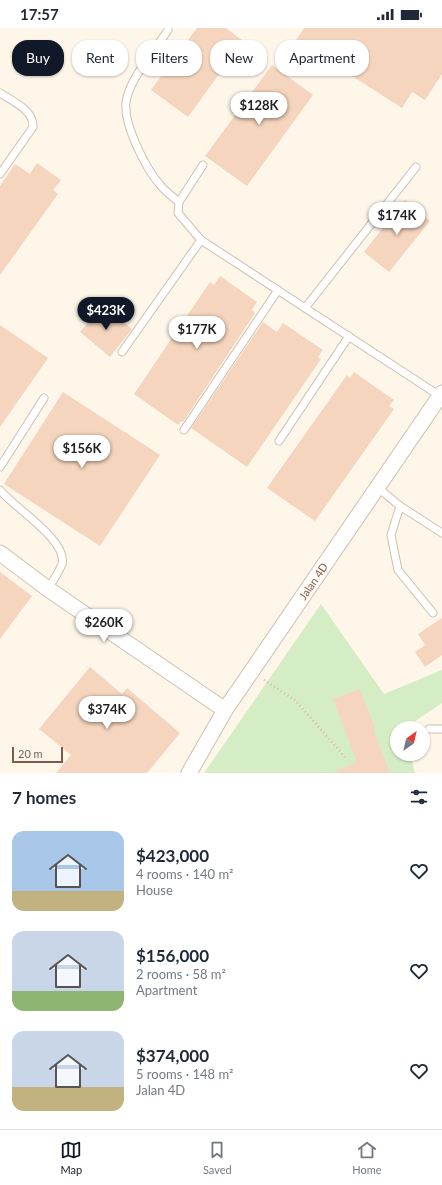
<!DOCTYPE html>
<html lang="en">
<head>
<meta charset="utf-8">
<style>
  body { margin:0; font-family:Lato,sans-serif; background:#f6f6f7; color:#1f2937; height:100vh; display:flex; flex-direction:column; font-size:15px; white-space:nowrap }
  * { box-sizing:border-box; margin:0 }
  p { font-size:13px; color:#747a83 }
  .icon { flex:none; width:22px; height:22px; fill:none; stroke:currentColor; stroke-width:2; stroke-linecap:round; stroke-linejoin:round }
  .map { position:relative; height:745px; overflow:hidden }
  .sheet { display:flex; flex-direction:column; background:#fff; flex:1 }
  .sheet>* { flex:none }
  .guide { position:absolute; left:12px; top:12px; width:418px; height:36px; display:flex; gap:8px }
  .needle { width:26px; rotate:34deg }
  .buttons { position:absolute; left:390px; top:693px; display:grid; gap:8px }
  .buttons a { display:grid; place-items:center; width:40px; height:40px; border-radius:50%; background:#fff; box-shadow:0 1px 3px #0004; font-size:20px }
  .scale { position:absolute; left:12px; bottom:10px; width:51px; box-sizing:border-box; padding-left:4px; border:2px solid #7b5c4a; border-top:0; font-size:11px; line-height:14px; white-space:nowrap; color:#7b5c4a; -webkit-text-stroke:3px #fffaf1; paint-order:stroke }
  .price { position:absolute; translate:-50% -34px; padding:0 9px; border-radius:14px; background:#fff; color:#222; font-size:13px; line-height:26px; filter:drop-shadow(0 1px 2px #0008) }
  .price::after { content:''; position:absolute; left:50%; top:24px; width:12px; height:9px; margin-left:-6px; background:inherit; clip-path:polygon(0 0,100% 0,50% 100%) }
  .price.active { background:#111827; color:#fff }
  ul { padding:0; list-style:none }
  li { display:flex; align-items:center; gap:12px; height:100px; padding:0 12px }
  li span { display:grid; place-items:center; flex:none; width:112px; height:80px; border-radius:12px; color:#555 }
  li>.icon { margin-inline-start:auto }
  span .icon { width:48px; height:48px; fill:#fffc; stroke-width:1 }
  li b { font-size:17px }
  h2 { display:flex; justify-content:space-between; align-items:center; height:48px; padding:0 12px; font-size:17px }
  .tag { padding:0 14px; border-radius:16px; background:#fff; box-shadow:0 1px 3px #0004; font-size:14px; line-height:36px }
  .tag.active { background:#111827; color:#fff }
  .status { display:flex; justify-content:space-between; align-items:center; height:28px; padding:0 20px; background:#fff; direction:ltr }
  .status svg { height:11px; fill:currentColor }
  .tab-bar { display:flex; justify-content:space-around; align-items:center; height:56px; border-top:1px solid #e0e1e3; background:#fff; font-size:11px; color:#747a83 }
  .tab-bar a { display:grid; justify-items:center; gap:2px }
  .tab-bar .active { color:#111827 }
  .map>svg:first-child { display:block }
  .green { fill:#d5edc5 }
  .building { fill:#f5d5be }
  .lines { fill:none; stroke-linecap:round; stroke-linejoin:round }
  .lane-casing { stroke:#d2bead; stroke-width:9 }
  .street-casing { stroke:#d2bead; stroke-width:17 }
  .path { stroke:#dbb8a1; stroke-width:2.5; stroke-dasharray:1 3; stroke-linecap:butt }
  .lane { stroke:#fff; stroke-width:7 }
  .street { stroke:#fff; stroke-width:15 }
  .labels { text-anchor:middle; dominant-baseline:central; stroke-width:3.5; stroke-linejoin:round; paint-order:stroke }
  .street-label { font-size:11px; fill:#7b5c4a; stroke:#fffaf1 }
</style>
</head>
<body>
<div class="status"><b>17:57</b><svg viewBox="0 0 49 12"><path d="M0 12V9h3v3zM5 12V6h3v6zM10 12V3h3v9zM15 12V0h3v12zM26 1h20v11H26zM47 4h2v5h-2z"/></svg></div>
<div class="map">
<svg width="442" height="745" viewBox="0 0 442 745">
  <rect width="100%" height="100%" fill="#fef6e9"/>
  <path class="green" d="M321,576L384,666L442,642V675L405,700H397V726H410L415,745H204Z"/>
  <g class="building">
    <path d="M197,0H226L243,13L188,89L151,62Z"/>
    <path d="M304,0H442V46L425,72L412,64L402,80L296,12Z"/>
    <path d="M272,37L313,67L247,158L205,128Z"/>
    <path d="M37,135L61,152L53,162L58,166L0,247V158L15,136L30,146Z"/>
    <path d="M405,172L430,193L389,244L364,224Z"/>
    <path d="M220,248L257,274L252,282L255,285L183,394L181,393L178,397L134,366L210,254L214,257Z"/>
    <path d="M103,277L132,301L110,329L80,304Z"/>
    <path d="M263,294L277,304L283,295L323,322L318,329L321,331L247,439L191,400Z"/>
    <path d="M0,297L48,330L0,399Z"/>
    <path d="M354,344L394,372L389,378L394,381L315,493L267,460L347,347L350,350Z"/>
    <path d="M63,364L160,427L100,518L4,456Z"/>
    <path d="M0,544L32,568L0,611Z"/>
    <path d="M442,590V627L425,639L415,624L425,617L418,606Z"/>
    <path d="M90,639L122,666L127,660L180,705L147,745H56L71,727L39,701Z"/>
    <path d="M360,661L375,700L373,701L390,745H332L357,734L333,671Z"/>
  </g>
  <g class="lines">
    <g class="lane-casing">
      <g id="lane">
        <path d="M168,2C155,22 133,47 127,69C120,92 146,141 161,158C166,164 173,169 179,174"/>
        <path d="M0,65C12,73 34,82 33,99L0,146"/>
        <path d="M203,137L179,174L178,185L201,212L440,368"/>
        <path d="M305,280L416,139"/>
        <path d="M122,324L201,212"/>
        <path d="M184,402L278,262"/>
        <path d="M279,413L349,308"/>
        <path d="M0,439L44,370"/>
        <path d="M377,459L400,478L442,505"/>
        <path d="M0,462C14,480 68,512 62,536C59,544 53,553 48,561"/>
        <path d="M400,478L391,507L398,542L433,585"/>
        <path d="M429,701H442"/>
      </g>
    </g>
    <g class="street-casing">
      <g id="street">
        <path d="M0,525L48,561L225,682"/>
        <path d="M189,745L225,682L442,365"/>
      </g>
    </g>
    <path class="path" d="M264,652L295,672L345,729"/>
    <use href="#lane" class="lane"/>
    <use href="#street" class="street"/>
  </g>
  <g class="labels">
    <g class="street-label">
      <text transform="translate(313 553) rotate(-56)">Jalan 4D</text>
    </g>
  </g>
</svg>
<div class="buttons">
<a><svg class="needle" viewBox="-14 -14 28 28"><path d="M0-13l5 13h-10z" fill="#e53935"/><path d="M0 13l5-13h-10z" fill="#747a83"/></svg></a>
</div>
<div class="scale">20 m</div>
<b class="price" style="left:259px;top:98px">$128K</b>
<b class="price" style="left:397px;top:208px">$174K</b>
<b class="price active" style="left:106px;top:303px">$423K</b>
<b class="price" style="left:197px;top:322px">$177K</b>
<b class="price" style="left:82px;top:441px">$156K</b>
<b class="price" style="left:104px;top:615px">$260K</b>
<b class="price" style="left:107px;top:702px">$374K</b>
<div class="guide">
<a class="tag active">Buy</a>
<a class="tag">Rent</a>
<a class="tag">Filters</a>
<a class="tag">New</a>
<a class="tag">Apartment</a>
</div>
</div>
<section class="sheet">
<h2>7 homes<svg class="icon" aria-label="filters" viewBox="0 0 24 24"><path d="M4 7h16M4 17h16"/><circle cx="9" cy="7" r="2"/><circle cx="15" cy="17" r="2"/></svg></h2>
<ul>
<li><span style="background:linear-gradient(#a9c7e8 75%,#c2b280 0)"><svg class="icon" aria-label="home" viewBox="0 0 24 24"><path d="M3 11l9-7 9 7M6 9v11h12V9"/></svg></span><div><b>$423,000</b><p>4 rooms · 140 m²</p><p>House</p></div><svg class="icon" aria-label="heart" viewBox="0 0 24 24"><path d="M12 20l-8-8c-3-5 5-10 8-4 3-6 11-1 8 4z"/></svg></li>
<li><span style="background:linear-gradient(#c9d6e8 75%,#8fb573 0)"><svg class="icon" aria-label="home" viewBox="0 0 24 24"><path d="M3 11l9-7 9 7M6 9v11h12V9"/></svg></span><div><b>$156,000</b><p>2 rooms · 58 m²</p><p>Apartment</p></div><svg class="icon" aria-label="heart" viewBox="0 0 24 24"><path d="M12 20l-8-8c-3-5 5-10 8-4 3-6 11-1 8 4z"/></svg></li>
<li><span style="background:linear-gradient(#c9d6e8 70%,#c2b280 0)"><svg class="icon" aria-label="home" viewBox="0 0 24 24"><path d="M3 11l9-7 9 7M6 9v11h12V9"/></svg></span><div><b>$374,000</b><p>5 rooms · 148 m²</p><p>Jalan 4D</p></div><svg class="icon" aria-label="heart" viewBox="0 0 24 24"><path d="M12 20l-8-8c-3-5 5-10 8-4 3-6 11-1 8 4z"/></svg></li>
</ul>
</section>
<nav class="tab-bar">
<a class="active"><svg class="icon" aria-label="map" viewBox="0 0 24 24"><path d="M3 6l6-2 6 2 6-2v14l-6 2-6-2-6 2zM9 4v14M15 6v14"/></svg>Map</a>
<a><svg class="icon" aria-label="saved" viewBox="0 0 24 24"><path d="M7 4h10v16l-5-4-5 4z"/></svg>Saved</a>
<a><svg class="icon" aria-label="home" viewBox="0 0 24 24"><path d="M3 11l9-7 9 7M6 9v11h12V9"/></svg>Home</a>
</nav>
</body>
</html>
